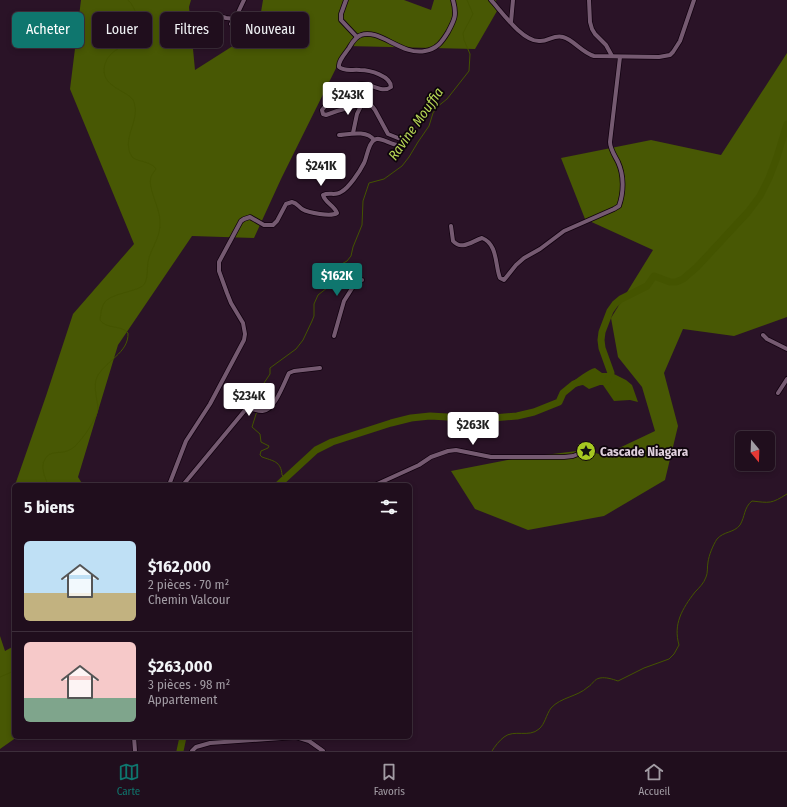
<!DOCTYPE html>
<html lang="fr">
<head>
<meta charset="utf-8">
<style>
  body { margin:0; font-family:"Fira Sans Condensed",sans-serif; background:#281726; color:#f1f3f6; height:100vh; display:flex; flex-direction:column; font-size:15px; white-space:nowrap }
  * { box-sizing:border-box; margin:0 }
  p { font-size:13px; color:#a29ca4 }
  .icon { flex:none; width:22px; height:22px; fill:none; stroke:currentColor; stroke-width:2; stroke-linecap:round; stroke-linejoin:round }
  .map { position:relative; flex:1; overflow:hidden }
  .side { position:absolute; left:12px; top:483px; width:400px; height:256px; display:flex; flex-direction:column; background:#200e1d; border-radius:6px; box-shadow:0 2px 6px #0003,0 0 0 1px #3d2e3b }
  .side>* { flex:none }
  .hud { position:absolute; left:12px; top:12px; width:400px; height:36px; display:flex; gap:8px }
  .needle { width:26px; rotate:161deg }
  .controls { position:absolute; left:735px; top:431px; display:grid; gap:8px }
  .controls a { display:grid; place-items:center; width:40px; height:40px; border-radius:6px; background:#200e1d; box-shadow:0 2px 6px #0003,0 0 0 1px #3d2e3b; font-size:20px }
  .price { position:absolute; translate:-50% -34px; padding:0 9px; border-radius:4px; background:#fff; color:#222; font-size:13px; line-height:26px; filter:drop-shadow(0 1px 2px #0008) }
  .price::after { content:''; position:absolute; left:50%; top:24px; width:12px; height:9px; margin-left:-6px; background:inherit; clip-path:polygon(0 0,100% 0,50% 100%) }
  .price.active { background:#0f766e; color:#fff }
  ul { padding:0; list-style:none }
  li { display:flex; align-items:center; gap:12px; height:100px; padding:0 12px }
  li+li { border-top:1px solid #3d2e3b }
  li span { display:grid; place-items:center; flex:none; width:112px; height:80px; border-radius:6px; color:#555 }
  li>.icon { margin-inline-start:auto }
  span .icon { width:48px; height:48px; fill:#fffc; stroke-width:1 }
  li b { font-size:17px }
  h2 { display:flex; justify-content:space-between; align-items:center; height:48px; padding:0 12px; font-size:17px }
  .tag { padding:0 14px; border-radius:6px; background:#200e1d; box-shadow:0 2px 6px #0003,0 0 0 1px #3d2e3b; font-size:14px; line-height:36px }
  .tag.active { background:#0f766e; color:#fff }
  .menu { display:flex; justify-content:space-around; align-items:center; height:56px; border-top:1px solid #3d2e3b; background:#200e1d; font-size:11px; color:#a29ca4 }
  .menu a { display:grid; justify-items:center; gap:2px }
  .menu .active { color:#0f766e }
  .map>svg:first-child { display:block }
  .forest { fill:#485804 }
  .water { fill:#445400 }
  .lines { fill:none; stroke-linecap:round; stroke-linejoin:round }
  .stream { stroke:#445400; stroke-width:1 }
  .river { stroke:#445400; stroke-width:7 }
  .minor-casing { stroke:#11010f; stroke-width:5.5 }
  .minor { stroke:#755a71; stroke-width:4 }
  .labels { text-anchor:middle; dominant-baseline:central; stroke-width:3.5; stroke-linejoin:round; paint-order:stroke }
  .poi-label { font-size:13px; font-weight:bold; fill:#dfcfdc; stroke:#0d040b; text-anchor:start }
  .water-label { font-size:14px; font-style:italic; fill:#b6d555; stroke:#0d040b }
</style>
</head>
<body>
<div class="map">
<svg width="787" height="751" viewBox="0 0 787 751">
  <rect width="100%" height="100%" fill="#2a1327"/>
  <g class="forest">
    <path d="M81,0H191L189,7L195,70L258,30L263,0H404L431,10L434,0H496L497,11L475,49L347,46L281,179L254,238L192,236L118,345L78,477L83,485H15L46,396L73,314L134,244L70,89Z"/>
    <path d="M787,53V317L734,336L683,329L664,373L678,426L665,480L604,516L528,530L475,509L451,471L512,459L585,450L599,454L617,449L655,431L642,387L618,357L611,318L653,250L585,219L561,158L651,140L721,155Z"/>
    <path d="M0,636L5,651L14,646V737H17L0,749Z"/>
  </g>
  <path class="water" d="M595,368L602,373H612L626,380L632,385L638,402L630,400L614,401L603,385H600L589,389L583,385L572,387L570,384C576,379 589,369 595,368Z"/>
  <g class="lines">
    <g class="stream">
      <path d="M259,407L262,396L265,391L264,383L270,374V368L296,349L303,340L312,321L314,316V304L318,295L332,284L335,270L338,266L347,261L351,256L353,247L362,225L363,201L369,183L384,179L402,166L409,157L418,142L429,126L433,113L437,107L447,99L469,71L470,54L464,40L463,33L473,14L467,0"/>
      <path d="M257,411L252,427L260,434L261,442L269,446L268,448L261,451L260,455L262,457C273,461 281,461 282,475L285,478"/>
      <path d="M48,485C45,477 40,467 45,459C50,450 60,454 67,451C70,450 75,447 77,444C84,437 98,417 98,408C97,398 93,387 97,377C105,361 129,353 128,333C120,324 107,330 100,320C101,314 101,307 105,302C113,292 141,292 145,283C148,276 147,268 148,262C151,247 161,238 160,221C160,208 147,187 151,177C152,174 154,172 156,169C152,162 140,162 133,158C132,156 129,153 129,150C125,134 140,119 134,102C130,90 98,88 105,64C109,50 122,49 131,39C140,28 138,9 128,0"/>
      <path d="M0,677L14,671"/>
      <path d="M492,751C495,746 499,741 504,737C514,729 529,738 539,729C545,724 546,715 551,708C561,697 577,697 588,687C593,684 594,679 600,678C606,677 612,679 618,681L644,668L669,659L674,654L679,645C673,624 682,609 695,592C699,588 704,583 706,577C708,573 707,567 708,562C709,555 713,545 717,539C724,531 734,533 740,525C745,517 744,507 752,501C770,503 771,504 787,494"/>
    </g>
    <g class="river">
      <path d="M607,381L611,373L602,348L601,340L602,332L610,311L615,304L621,299L647,286L654,276L670,282H676L683,279L697,267L748,212L760,196L769,178L777,157L787,124"/>
      <path d="M278,485L316,450L332,442L391,423L411,418L430,416L482,419L517,416L534,412L559,402L563,393L574,384L579,382"/>
      <path d="M180,751L183,737"/>
    </g>
    <g class="minor-casing">
      <g id="minor">
        <path d="M346,0L341,14V20L357,37"/>
        <path d="M491,0C502,12 522,41 539,41C548,42 554,34 563,37C574,40 581,52 594,56L659,57L670,55L673,52L680,41L694,0"/>
        <path d="M589,0L590,22L592,29L595,34L606,45L612,56"/>
        <path d="M214,14L226,18L235,19"/>
        <path d="M511,22L513,0"/>
        <path d="M231,24L235,19L244,0"/>
        <path d="M353,133L357,114L362,104"/>
        <path d="M339,135C350,134 367,130 374,140"/>
        <path d="M451,226L453,241C462,251 472,241 482,238C498,244 495,266 500,278L504,280L516,265L524,258L540,249L564,231L614,209L619,206C624,192 624,175 618,162C615,156 610,149 610,142L620,57"/>
        <path d="M763,335L767,339L787,349"/>
        <path d="M334,336L344,301L356,282L359,280H362"/>
        <path d="M778,393L787,379"/>
        <path d="M169,485L186,441L210,404L244,340L245,334L243,323L231,303L227,293L219,271V262L241,221L244,219L250,217L264,225H273L277,221L286,204L292,202C297,203 298,206 302,209C309,213 331,217 337,213C334,205 325,203 323,195C329,192 336,196 341,192C349,188 360,171 364,163C367,157 368,144 374,140C381,135 393,148 403,145V140L388,134L375,110L372,106L366,103L337,111L326,115L323,114L322,110C331,99 345,86 361,84C371,83 382,94 391,87C391,76 370,70 360,70C353,69 345,72 339,67C338,61 345,54 349,48C352,43 355,37 361,35C379,28 402,56 425,51C437,49 442,42 448,32C455,19 457,15 453,0"/>
        <path d="M183,485L246,409C252,408 256,411 262,411C274,412 284,383 289,373L294,371L320,368"/>
        <path d="M375,485L419,465L431,457L448,451L456,450L491,457H564L573,456L586,451"/>
        <path d="M134,737L135,751"/>
        <path d="M192,751L196,747L210,743L296,737L309,741L323,751"/>
      </g>
    </g>
    <use href="#minor" class="minor"/>
  </g>
  <defs>
    <g id="sight-disc" transform="scale(1)"><circle r="9.5" fill="#a6c821" stroke="#0d040b"/><path d="M0-6L1.8-2.2L6-1.7L2.9 1.2L3.7 5.4L0 3.3L-3.7 5.4L-2.9 1.2L-6-1.7L-1.8-2.2Z" fill="#111"/></g>
  </defs>
  <g fill-rule="evenodd">
    <use href="#sight-disc" x="586" y="451"/>
  </g>
  <g class="labels">
    <g class="poi-label">
      <text x="600" y="451">Cascade Niagara</text>
    </g>
    <g class="water-label">
      <text transform="translate(416 124) rotate(-55)">Ravine Mouffia</text>
    </g>
  </g>
</svg>
<div class="controls">
<a><svg class="needle" viewBox="-14 -14 28 28"><path d="M0-13l5 13h-10z" fill="#e53935"/><path d="M0 13l5-13h-10z" fill="#a29ca4"/></svg></a>
</div>
<b class="price" style="left:348px;top:116px">$243K</b>
<b class="price" style="left:321px;top:187px">$241K</b>
<b class="price active" style="left:337px;top:297px">$162K</b>
<b class="price" style="left:249px;top:417px">$234K</b>
<b class="price" style="left:473px;top:446px">$263K</b>
<div class="hud">
<a class="tag active">Acheter</a>
<a class="tag">Louer</a>
<a class="tag">Filtres</a>
<a class="tag">Nouveau</a>
</div>
<section class="side">
<h2>5 biens<svg class="icon" aria-label="filters" viewBox="0 0 24 24"><path d="M4 7h16M4 17h16"/><circle cx="9" cy="7" r="2"/><circle cx="15" cy="17" r="2"/></svg></h2>
<ul>
<li><span style="background:linear-gradient(#bfe0f5 65%,#c2b280 0)"><svg class="icon" aria-label="home" viewBox="0 0 24 24"><path d="M3 11l9-7 9 7M6 9v11h12V9"/></svg></span><div><b>$162,000</b><p>2 pièces · 70 m²</p><p>Chemin Valcour</p></div></li>
<li><span style="background:linear-gradient(#f6c9c9 70%,#7fa58c 0)"><svg class="icon" aria-label="home" viewBox="0 0 24 24"><path d="M3 11l9-7 9 7M6 9v11h12V9"/></svg></span><div><b>$263,000</b><p>3 pièces · 98 m²</p><p>Appartement</p></div></li>
</ul>
</section>
</div>
<nav class="menu">
<a class="active"><svg class="icon" aria-label="map" viewBox="0 0 24 24"><path d="M3 6l6-2 6 2 6-2v14l-6 2-6-2-6 2zM9 4v14M15 6v14"/></svg>Carte</a>
<a><svg class="icon" aria-label="saved" viewBox="0 0 24 24"><path d="M7 4h10v16l-5-4-5 4z"/></svg>Favoris</a>
<a><svg class="icon" aria-label="home" viewBox="0 0 24 24"><path d="M3 11l9-7 9 7M6 9v11h12V9"/></svg>Accueil</a>
</nav>
</body>
</html>
